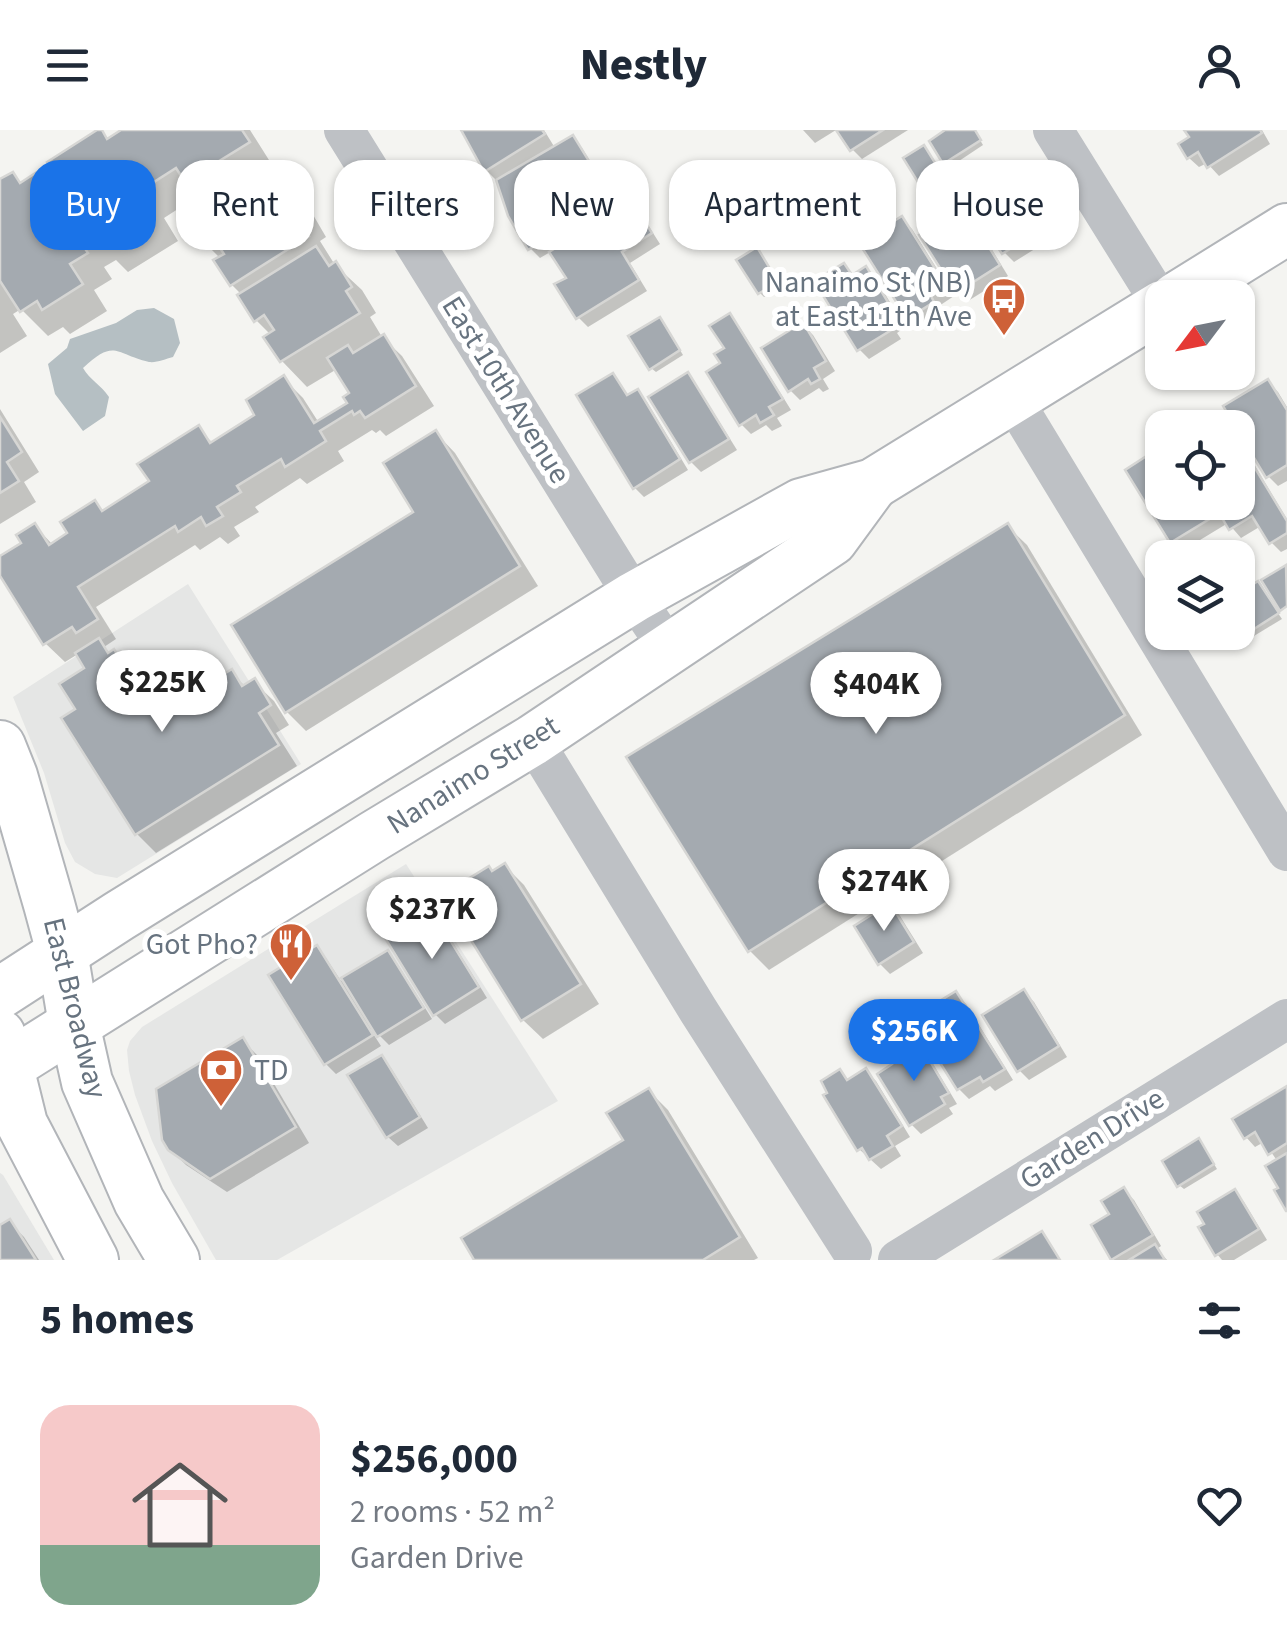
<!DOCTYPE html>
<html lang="en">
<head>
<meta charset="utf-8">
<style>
  body { margin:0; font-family:"Source Sans 3",sans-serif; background:#f6f6f7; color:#1f2937; height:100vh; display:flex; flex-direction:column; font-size:38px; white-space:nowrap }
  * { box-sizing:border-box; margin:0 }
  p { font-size:32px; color:#747a83 }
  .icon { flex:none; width:55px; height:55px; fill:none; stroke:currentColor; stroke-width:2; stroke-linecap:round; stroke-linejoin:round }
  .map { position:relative; height:1130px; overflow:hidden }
  .side { display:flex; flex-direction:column; background:#fff; flex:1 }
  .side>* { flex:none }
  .hud { position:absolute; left:30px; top:30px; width:1228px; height:90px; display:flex; gap:20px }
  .needle { width:65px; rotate:238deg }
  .tools { position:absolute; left:1145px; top:150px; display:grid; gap:20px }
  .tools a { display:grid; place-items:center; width:110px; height:110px; border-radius:20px; background:#fff; box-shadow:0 2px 8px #0004; font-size:50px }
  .price { position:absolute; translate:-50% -85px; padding:0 22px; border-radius:35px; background:#fff; color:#222; font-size:32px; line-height:65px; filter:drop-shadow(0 2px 5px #0008) }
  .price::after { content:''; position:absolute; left:50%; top:60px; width:30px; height:22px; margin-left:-15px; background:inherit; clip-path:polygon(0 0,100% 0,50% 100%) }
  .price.on { background:#1a73e8; color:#fff }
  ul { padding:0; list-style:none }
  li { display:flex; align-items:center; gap:30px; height:250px; padding:0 40px }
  li span { display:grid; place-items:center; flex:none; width:280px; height:200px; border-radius:30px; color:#555 }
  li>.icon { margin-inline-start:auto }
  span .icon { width:120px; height:120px; fill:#fffc; stroke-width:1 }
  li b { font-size:42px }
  h2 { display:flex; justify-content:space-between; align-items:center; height:120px; padding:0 40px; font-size:42px }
  .chip { padding:0 35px; border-radius:30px; background:#fff; box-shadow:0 2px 8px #0004; font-size:35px; line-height:90px }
  .chip.on { background:#1a73e8; color:#fff }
  header { display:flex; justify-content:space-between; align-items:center; height:130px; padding:0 40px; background:#fff; font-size:45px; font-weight:800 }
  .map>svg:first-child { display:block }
  .built { fill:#e5e6e5 }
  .water { fill:#b5bfc3 }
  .shadow { fill:#0003 }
  .building { fill:#a4aab0; stroke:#d6d6d4; stroke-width:2.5 }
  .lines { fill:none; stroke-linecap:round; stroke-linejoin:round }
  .major-casing { stroke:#b2b5b9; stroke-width:54 }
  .minor { stroke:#bec1c5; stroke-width:40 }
  .major { stroke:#fff; stroke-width:50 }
  .labels { text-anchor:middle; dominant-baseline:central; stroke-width:10; stroke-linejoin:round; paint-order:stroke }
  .poi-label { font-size:30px; fill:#67737f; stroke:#fff; text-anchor:end }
  .street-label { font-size:30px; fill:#67737f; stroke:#fff }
</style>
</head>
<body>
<header><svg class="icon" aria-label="menu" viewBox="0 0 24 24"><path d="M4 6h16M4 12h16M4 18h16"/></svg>Nestly<svg class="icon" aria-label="person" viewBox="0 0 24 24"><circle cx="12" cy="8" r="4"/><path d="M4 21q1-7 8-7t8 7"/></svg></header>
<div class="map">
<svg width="1287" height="1130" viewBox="0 0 1287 1130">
  <rect width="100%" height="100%" fill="#f4f4f1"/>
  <g class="built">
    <path d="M188,454L301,634L117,748L95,744L75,732L65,713L44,643L13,567Z"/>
    <path d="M406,734L558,971L277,1130H216L172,1053L152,1011L135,965L129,941L127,920L130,911L142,897Z"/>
    <path d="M0,1043L3,1045L54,1130H0Z"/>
  </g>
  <path class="water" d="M154,178L174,189L180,213L173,227C165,229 157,233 149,232C115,224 115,208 83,238C90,250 101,255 109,267L105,286L83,301L55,264L48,234L67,218L70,209L116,193L137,180Z"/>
  <g class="shadow">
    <path d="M125,0H250L274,38L266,43L283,60L286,58L312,83L326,107L320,111L335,135L362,160L376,183L370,187L382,207L402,226L434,276L386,306L380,300L376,303L372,300L338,321L344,331L307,354L300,348L255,377L259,382L234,397L240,406L228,414L220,407L200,420L195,415L96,477L116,509L104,517L111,524L114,522L133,542L161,587L231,543L246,557L254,552L274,571L289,595L276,603L297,636L156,723L137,704L65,588L79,580L87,539L78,524L65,532L45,513L0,442V429L24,414L35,396L53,415L71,404L95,373L104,382L153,352L198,299L214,314L257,286L283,248L303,268L319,293L350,274L352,264L337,239L307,257L282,231L271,205L256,190L242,165L232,155L221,129L206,114L213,76L201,64L164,88L178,111L128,142L116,130L104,137L112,149L94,160L107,181L70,204L63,197L48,206L21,179L13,184L27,206L0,223V52L12,45L22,55L37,46L48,56L60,48L100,1L109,10Z"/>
    <path d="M464,0H544L555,18L572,8L582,18L600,47L577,61L598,94L631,74L641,84L660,114L630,133L647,161L588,197L578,187L569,149L552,121L540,128L530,118L499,49L496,50L486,40Z"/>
    <path d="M803,0H836L815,13Z"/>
    <path d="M839,0H908L862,29L852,19Z"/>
    <path d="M950,0H974L983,15L950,37L945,32Z"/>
    <path d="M1187,0H1262L1270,14L1219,46L1207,33L1199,37L1189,28L1192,8Z"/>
    <path d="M928,22L945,49L928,60L907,29Z"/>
    <path d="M999,39L1011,53L1014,51L1024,61L1052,104L1036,114L1038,117L1014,132L1004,122L992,56Z"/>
    <path d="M967,85L977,95L1008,146L968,171L958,161L952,94Z"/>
    <path d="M902,89L912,99L954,166L939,176L942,182L919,197L909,188Z"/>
    <path d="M761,125L781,157L764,167L760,163Z"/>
    <path d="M844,136L855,146L866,139L876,149L905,197L897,203L901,209L869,229L859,219Z"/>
    <path d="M729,186L739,196L791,280L777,288L782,296L772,301L766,295L751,304L741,294L724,234L727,219Z"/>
    <path d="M664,194L683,225L656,242L651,238Z"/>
    <path d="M803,195L813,205L835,241L823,249L829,259L823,262L819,258L800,270L790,260Z"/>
    <path d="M612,246L629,267L637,262L647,272L688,340L644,367L634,357Z"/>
    <path d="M687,246L697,256L737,320L701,342L691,332L652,268Z"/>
    <path d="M1268,252L1278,262L1287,277V351L1278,356L1268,346Z"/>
    <path d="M0,279L39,342L24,352L36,372L0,394Z"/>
    <path d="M1221,287L1231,298H1203Z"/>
    <path d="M436,303L455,323L538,456L306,601L287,582L417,382Z"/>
    <path d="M1238,308L1287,389V419L1281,422L1271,412L1261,396L1241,408L1228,393L1182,421L1172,411L1128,341L1162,319V372H1238Z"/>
    <path d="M1007,396L1027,415L1142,605L769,840L750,821Z"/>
    <path d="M1258,454L1282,489L1249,509L1238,493V467Z"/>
    <path d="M505,736L524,755L599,874L543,909L523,890L492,744Z"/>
    <path d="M890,776L900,786L923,823L890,844L880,834Z"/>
    <path d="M430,782L440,792L487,868L445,894L435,884Z"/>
    <path d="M316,818L326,828L341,851L387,823L397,833L432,889L389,915L372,898L370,899L381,916L336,944L326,934Z"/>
    <path d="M1024,862L1034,872L1067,927L1029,950L1019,940Z"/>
    <path d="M956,864L966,874L1013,950L995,961L990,956L969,969L959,959L916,889Z"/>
    <path d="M242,910L257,925L309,1013L227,1062L186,1035L170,1019Z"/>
    <path d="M917,915L927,924L957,974L949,978L953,984L921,1004L911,994Z"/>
    <path d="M381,928L391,938L428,998L398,1016L388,1007Z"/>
    <path d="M866,941L876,951L910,1007L895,1016L901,1026L881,1039L859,1019L839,942L849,952Z"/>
    <path d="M1287,959V1077L1281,1059L1278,1032L1264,1012L1255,1017L1246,1007Z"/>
    <path d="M649,961L668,980L758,1128L754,1130H477L626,1010Z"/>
    <path d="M1203,1016L1217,1039L1184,1059L1179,1055Z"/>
    <path d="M1124,1060L1134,1070L1161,1116L1157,1119L1167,1130H1114L1094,1096L1113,1085Z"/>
    <path d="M1234,1062L1244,1072L1267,1110L1234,1130H1222L1217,1124Z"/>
    <path d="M9,1092L24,1107L39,1130H0V1098Z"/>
  </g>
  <g class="building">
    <path d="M97,0H102L107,9L121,0H242L250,12L185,52L176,38L140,61L154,84L100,118L92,103L80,111L88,123L70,134L83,154L42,180L37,171L20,182L0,151V49L13,42L20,53L37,42L45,55L57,47L47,32Z"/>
    <path d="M461,0H542L545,4L484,42Z"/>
    <path d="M836,0H883L850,21Z"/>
    <path d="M945,0H975L981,10L943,34L929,11Z"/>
    <path d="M1184,0H1260L1262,3L1207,38L1198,22L1187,29L1178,14L1189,7Z"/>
    <path d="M573,5L592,36L569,50L589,82L528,120L508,86L496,50Z"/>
    <path d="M924,15L942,44L921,57L903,28Z"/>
    <path d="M1000,36L1009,51L1015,48L1044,93L1028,103L1030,106L1002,124L971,75L979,70L975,63L989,55L983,47Z"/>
    <path d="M266,39L279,59L286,54L302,80L296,84L309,106L230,156L213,130L224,124L214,109L204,115L187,89Z"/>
    <path d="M632,71L652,103L622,122L639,150L576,189L554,154L566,148L549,122Z"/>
    <path d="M967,82L1000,135L956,163L919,105L948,87L951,92Z"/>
    <path d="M902,86L946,156L931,166L934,172L907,189L859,113Z"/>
    <path d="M316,116L329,136L336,131L352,157L346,161L360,183L280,232L263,207L274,200L264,185L254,192L237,165Z"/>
    <path d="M757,117L778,152L758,164L736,130Z"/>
    <path d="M844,133L852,145L866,136L897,187L889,192L893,199L857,221L814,151Z"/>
    <path d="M730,183L783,269L769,277L774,285L760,293L756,285L739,296L706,242L720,233L714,224L724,218L709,196Z"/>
    <path d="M660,187L680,220L649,240L628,206Z"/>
    <path d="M803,192L826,231L814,238L820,249L811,254L808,249L788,262L761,218Z"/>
    <path d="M384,204L416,256L365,288L360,281L354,285L352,281L320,301L326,311L285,337L281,329L237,356L241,362L217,377L223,386L206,396L201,387L178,402L175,396L78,457L98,489L76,503L72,497L43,515L0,446V426L21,413L16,405L35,393L49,415L67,403L60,392L95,370L102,381L149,351L137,334L199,295L210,313L254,285L246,270L284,245L314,293L347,273L343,267L349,263L327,228L348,215L353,223Z"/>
    <path d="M688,242L729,309L689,333L648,267Z"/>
    <path d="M613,243L627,265L638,259L680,329L633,359L576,265Z"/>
    <path d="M1268,249L1287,280V335L1266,348L1223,276Z"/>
    <path d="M0,287L22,322L7,332L19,351L0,363Z"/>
    <path d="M436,300L520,436L285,583L231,495L413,382L383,333Z"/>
    <path d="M1238,310L1287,391V403L1269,414L1252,386L1229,400L1213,372H1238Z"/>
    <path d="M1162,316V372H1208L1216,385L1170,413L1125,340Z"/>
    <path d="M1008,393L1125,585L748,822L626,627Z"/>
    <path d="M1286,435L1287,476L1280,481L1261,450Z"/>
    <path d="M1258,451L1279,483L1243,506L1238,498V464Z"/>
    <path d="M99,508L108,523L114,519L155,587L167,580L162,571L209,542L214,550L232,539L242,556L255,548L271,575L259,583L279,615L135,705L61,588L75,579L59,554L84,538L75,523Z"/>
    <path d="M505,733L581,854L521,891L446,770L458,762L455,757L489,736L492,741Z"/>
    <path d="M890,773L914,812L878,835L854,796Z"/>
    <path d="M431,779L479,857L433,886L385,808Z"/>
    <path d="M317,815L373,905L324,935L268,845Z"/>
    <path d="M388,820L424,878L377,907L341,848Z"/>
    <path d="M1024,859L1059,916L1017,942L982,885Z"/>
    <path d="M956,861L1005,939L983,952L980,947L957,960L912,888Z"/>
    <path d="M243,907L296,997L210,1049L168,1020L162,1010L156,959Z"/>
    <path d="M918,911L949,963L941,967L945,974L909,996L877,944L892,934L889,929Z"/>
    <path d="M382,925L420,987L386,1008L347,945Z"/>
    <path d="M866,938L902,996L887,1006L893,1016L869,1030L862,1018L857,1021L823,965L827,963L821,951L840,939L847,950Z"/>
    <path d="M1287,956V1013L1268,1025L1255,1002L1244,1009L1232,989Z"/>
    <path d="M649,958L740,1107L703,1130H474L461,1108L623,1010L606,983Z"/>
    <path d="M1199,1008L1214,1034L1177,1057L1162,1031Z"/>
    <path d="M1287,1023V1081H1286L1274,1060L1278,1058L1265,1036Z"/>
    <path d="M1124,1057L1153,1105L1111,1130L1091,1095L1109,1084L1101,1071Z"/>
    <path d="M1235,1059L1259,1099L1215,1126L1198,1097L1204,1094L1197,1082Z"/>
    <path d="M10,1089L36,1130H0V1095Z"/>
    <path d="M1042,1101L1060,1130H994Z"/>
    <path d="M1155,1114L1165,1130H1129Z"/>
  </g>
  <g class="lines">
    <g class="major-casing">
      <g id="major">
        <path d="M1176,168L1287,99"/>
        <path d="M0,616L12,646L49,774L62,822L74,894L87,952L139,1071L174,1130"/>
        <path d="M0,863L119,786L634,467L801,374L873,354L1162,176"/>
        <path d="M0,905L22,994L93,1130"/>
        <path d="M0,941L374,706L533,610L669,519L832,410L873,354"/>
      </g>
    </g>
    <g class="minor">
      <path d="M344,0L634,467L669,519"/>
      <path d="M1053,0L1162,175"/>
      <path d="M1012,268L1287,721"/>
      <path d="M533,610L698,880L852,1121"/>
      <path d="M898,1130L1287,889"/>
    </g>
    <use href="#major" class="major"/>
  </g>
  <defs>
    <g id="bus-pin" transform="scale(2.25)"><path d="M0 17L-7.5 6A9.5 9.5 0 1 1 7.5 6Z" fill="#ce6138" stroke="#fff"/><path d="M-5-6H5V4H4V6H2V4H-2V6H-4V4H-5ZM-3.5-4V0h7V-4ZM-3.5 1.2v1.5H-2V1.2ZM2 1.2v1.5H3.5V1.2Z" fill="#fff"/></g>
    <g id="restaurant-pin" transform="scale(2.25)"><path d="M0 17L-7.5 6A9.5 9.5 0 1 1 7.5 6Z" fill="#ce6138" stroke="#fff"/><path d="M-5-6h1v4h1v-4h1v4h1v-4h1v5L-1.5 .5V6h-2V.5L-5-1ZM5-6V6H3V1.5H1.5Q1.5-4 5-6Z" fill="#fff"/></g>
    <g id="bank-pin" transform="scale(2.25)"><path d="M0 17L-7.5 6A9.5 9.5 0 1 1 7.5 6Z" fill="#ce6138" stroke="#fff"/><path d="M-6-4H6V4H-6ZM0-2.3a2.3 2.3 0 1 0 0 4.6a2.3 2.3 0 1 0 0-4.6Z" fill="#fff"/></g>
  </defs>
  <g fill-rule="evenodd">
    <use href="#bus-pin" x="1004" y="169"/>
    <use href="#restaurant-pin" x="291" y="814"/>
    <use href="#bank-pin" x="221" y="940"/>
  </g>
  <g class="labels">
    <g class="poi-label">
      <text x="972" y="152">Nanaimo St (NB)<tspan x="972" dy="34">at East 11th Ave</tspan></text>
      <text x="258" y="814">Got Pho?</text>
      <text x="254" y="940" text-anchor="start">TD</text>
    </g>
    <g class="street-label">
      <text transform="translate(506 260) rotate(58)">East 10th Avenue</text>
      <text transform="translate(473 645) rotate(-32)">Nanaimo Street</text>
      <text transform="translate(75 878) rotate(76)">East Broadway</text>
      <text transform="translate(1092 1009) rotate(-32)">Garden Drive</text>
    </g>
  </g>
</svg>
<div class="tools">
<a><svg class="needle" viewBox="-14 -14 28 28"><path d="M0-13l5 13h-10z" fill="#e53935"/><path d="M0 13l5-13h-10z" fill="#747a83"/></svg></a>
<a><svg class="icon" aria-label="locate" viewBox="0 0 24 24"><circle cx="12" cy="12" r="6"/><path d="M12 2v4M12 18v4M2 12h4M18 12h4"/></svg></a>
<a><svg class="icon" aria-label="layers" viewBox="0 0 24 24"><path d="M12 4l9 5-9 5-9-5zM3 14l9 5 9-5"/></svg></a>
</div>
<b class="price" style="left:162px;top:605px">$225K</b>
<b class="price" style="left:876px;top:607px">$404K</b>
<b class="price" style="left:884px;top:804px">$274K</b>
<b class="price" style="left:432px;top:832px">$237K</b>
<b class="price on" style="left:914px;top:954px">$256K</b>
<div class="hud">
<a class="chip on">Buy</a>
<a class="chip">Rent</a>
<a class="chip">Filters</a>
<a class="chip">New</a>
<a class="chip">Apartment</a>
<a class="chip">House</a>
</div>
</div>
<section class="side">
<h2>5 homes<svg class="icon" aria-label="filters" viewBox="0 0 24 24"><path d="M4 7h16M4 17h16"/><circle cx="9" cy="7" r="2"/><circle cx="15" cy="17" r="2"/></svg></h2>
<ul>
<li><span style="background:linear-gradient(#f6c9c9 70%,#7fa58c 0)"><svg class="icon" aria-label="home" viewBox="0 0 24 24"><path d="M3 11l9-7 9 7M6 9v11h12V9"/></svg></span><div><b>$256,000</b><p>2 rooms · 52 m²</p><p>Garden Drive</p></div><svg class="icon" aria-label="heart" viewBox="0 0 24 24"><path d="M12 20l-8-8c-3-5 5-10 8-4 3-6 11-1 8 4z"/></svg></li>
</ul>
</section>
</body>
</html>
